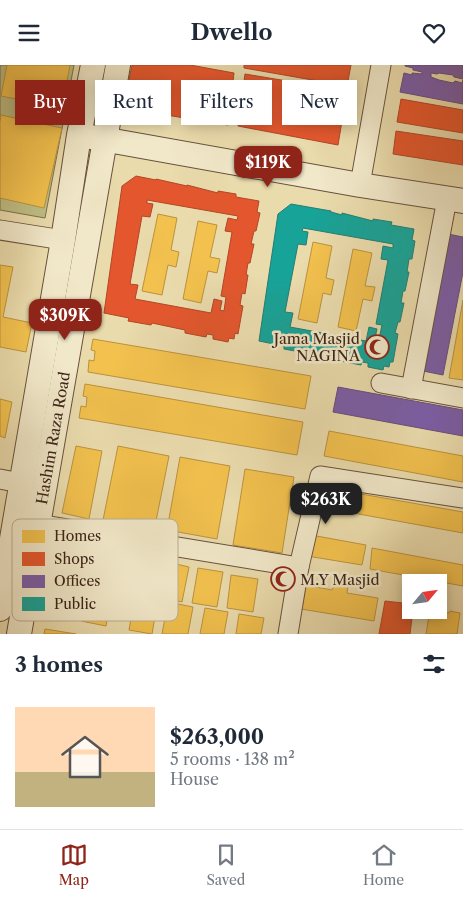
<!DOCTYPE html>
<html lang="en">
<head>
<meta charset="utf-8">
<style>
  body { margin:0; font-family:"Libre Caslon Text",serif; background:#f6f6f7; color:#1f2937; height:100vh; display:flex; flex-direction:column; font-size:19px; white-space:nowrap }
  * { box-sizing:border-box; margin:0 }
  p { font-size:16px; color:#747a83 }
  .icon { flex:none; width:28px; height:28px; fill:none; stroke:currentColor; stroke-width:2; stroke-linecap:round; stroke-linejoin:round }
  .map { position:relative; height:569px; overflow:hidden }
  .details { display:flex; flex-direction:column; background:#fff; flex:1 }
  .details>* { flex:none }
  .guide { position:absolute; left:15px; top:15px; width:434px; height:45px; display:flex; gap:10px }
  .needle { width:32px; rotate:61deg }
  .controls { position:absolute; left:402px; top:509px; display:grid; gap:10px }
  .controls a { display:grid; place-items:center; width:45px; height:45px; border-radius:0px; background:#fff; box-shadow:0 2px 12px #0003; font-size:25px }
  .price { position:absolute; translate:-50% -42px; padding:0 11px; border-radius:10px; background:#8f2418; color:#fff; font-size:16px; line-height:32px; filter:drop-shadow(0 1px 2px #0008) }
  .price::after { content:''; position:absolute; left:50%; top:30px; width:15px; height:11px; margin-left:-8px; background:inherit; clip-path:polygon(0 0,100% 0,50% 100%) }
  .price.current { background:#222; color:#fff }
  ul { padding:0; list-style:none }
  li { display:flex; align-items:center; gap:15px; height:125px; padding:0 15px }
  li+li { border-top:1px solid #e0e1e3 }
  li span { display:grid; place-items:center; flex:none; width:140px; height:100px; border-radius:0px; color:#555 }
  li>.icon { margin-inline-start:auto }
  span .icon { width:60px; height:60px; fill:#fffc; stroke-width:1 }
  li b { font-size:21px }
  h2 { display:flex; justify-content:space-between; align-items:center; height:60px; padding:0 15px; font-size:21px }
  .pill { padding:0 18px; border-radius:0px; background:#fff; box-shadow:0 2px 12px #0003; font-size:18px; line-height:45px }
  .pill.current { background:#8f2418; color:#fff }
  header { display:flex; justify-content:space-between; align-items:center; height:65px; padding:0 15px; background:#fff; font-size:22px; font-weight:700 }
  .dock { display:flex; justify-content:space-around; align-items:center; height:70px; border-top:1px solid #e0e1e3; background:#fff; font-size:14px; color:#747a83 }
  .dock a { display:grid; justify-items:center; gap:2px }
  .dock .current { color:#8f2418 }
  .map>svg:first-child { display:block }
  .green { fill:#bebe84; stroke:#7c704e }
  .homes { fill:#f2c14e; stroke:#bb923e }
  .shops { fill:#e4572e; stroke:#b14727; fill-rule:evenodd }
  .offices { fill:#7b5ea7; stroke:#684c7c }
  .public { fill:#17a398; stroke:#227d72; fill-rule:evenodd }
  .lines { fill:none; stroke-linecap:round; stroke-linejoin:round }
  .minor-casing { stroke:#67513d; stroke-width:21 }
  .tertiary-casing { stroke:#67513d; stroke-width:26 }
  .minor { stroke:#f1e8c9; stroke-width:19 }
  .tertiary { stroke:#f1e8c9; stroke-width:24 }
  .labels { text-anchor:middle; dominant-baseline:central; stroke-width:5; stroke-linejoin:round; paint-order:stroke }
  .poi-label { font-size:15px; fill:#3b2318; stroke:#f1e8c9; text-anchor:end }
  .street-label { font-size:15px; fill:#3b2318; stroke:#f1e8c9 }
  .key { fill:#f1e8c9; stroke:#baad94; stroke-width:1 }
  .key-label { font-size:14px; fill:#3b2318 }
</style>
</head>
<body>
<header><svg class="icon" aria-label="menu" viewBox="0 0 24 24"><path d="M4 6h16M4 12h16M4 18h16"/></svg>Dwello<svg class="icon" aria-label="heart" viewBox="0 0 24 24"><path d="M12 20l-8-8c-3-5 5-10 8-4 3-6 11-1 8 4z"/></svg></header>
<div class="map">
<svg width="463" height="569" viewBox="0 0 463 569">
  <rect width="100%" height="100%" fill="#eadbac"/>
  <filter id="stains"><feTurbulence type="fractalNoise" baseFrequency=".004" numOctaves="4"/><feColorMatrix values="0 0 0 0 .2 0 0 0 0 .09 0 0 0 0 .02 0 0 0 .5 -.17"/></filter>
  <radialGradient id="worn" r=".72"><stop offset=".6" stop-color="#630" stop-opacity="0"/><stop offset="1" stop-color="#630" stop-opacity=".3"/></radialGradient>
  <path class="green" d="M0,0H74L45,153L0,145Z"/>
  <g class="homes">
    <path d="M7,0H70L62,43L1,31Z"/>
    <path d="M1,50L62,63L44,143L0,133V57Z"/>
    <path d="M158,149L177,153L171,185L179,187L176,202L168,200L162,230L142,226Z"/>
    <path d="M198,156L217,160L210,192L220,194L217,208L208,206L201,238L183,234Z"/>
    <path d="M313,177L332,181L326,213L334,215L331,230L323,228L317,258L298,254Z"/>
    <path d="M353,184L372,188L365,221L375,222L372,236L363,234L356,266L338,262Z"/>
    <path d="M0,200L13,202L3,252L32,258L26,287L0,282Z"/>
    <path d="M463,235V315L449,313Z"/>
    <path d="M93,274L311,311L305,344L88,307L89,295L94,296L95,286L91,285Z"/>
    <path d="M85,319L303,357L297,390L79,353L81,341L86,342L87,332L83,331Z"/>
    <path d="M0,334L12,337L5,373L0,371Z"/>
    <path d="M329,366L463,391V417L324,391Z"/>
    <path d="M76,381L102,386L89,454L62,448Z"/>
    <path d="M118,381L169,391L154,466L103,455Z"/>
    <path d="M180,392L230,401L217,474L167,465Z"/>
    <path d="M245,404L294,412L282,488L233,480Z"/>
    <path d="M316,421L463,447V468L315,441Z"/>
    <path d="M311,470L366,480L362,500L307,491Z"/>
    <path d="M372,483L463,500V521L370,504Z"/>
    <path d="M95,484L120,489L106,561L81,556Z"/>
    <path d="M163,496L189,502L182,537L156,531Z"/>
    <path d="M198,503L223,507L217,542L192,538Z"/>
    <path d="M231,510L258,514L253,547L227,543Z"/>
    <path d="M300,519L332,525L335,519L348,521L347,528L378,533L374,556L295,543Z"/>
    <path d="M135,530L158,534L152,569L129,565Z"/>
    <path d="M168,537L193,542L188,569H162Z"/>
    <path d="M205,543L228,547L224,569H200Z"/>
    <path d="M430,545L449,548L450,546L460,548L457,569H426Z"/>
    <path d="M239,549L264,553L261,569H236Z"/>
    <path d="M45,564L76,569H44Z"/>
  </g>
  <g class="shops">
    <path d="M132,0H190L234,8L228,60L123,43Z"/>
    <path d="M244,0H351L347,21L244,3Z"/>
    <path d="M245,9L347,26L338,80L238,61Z"/>
    <path d="M401,34L463,45V68L397,57Z"/>
    <path d="M396,66L463,76V100L393,89Z"/>
    <path d="M136,111L156,115V114L187,121V120L218,128V126L236,129V132L259,136L257,147L260,148L256,166H254L251,179H254L250,198H248L246,210H248L245,229L242,228L240,240L243,241L238,269L235,268L234,274L229,273L228,277L213,274V270L207,269L206,272L185,268V265L152,258L151,260L128,256L129,253L104,248L122,121ZM147,135L238,151L237,155L228,153L225,166L232,167L221,231L226,232L224,246L220,245L222,236L214,234L211,248L135,234L138,220L130,219L142,151L150,152L153,139L147,138Z"/>
    <path d="M385,536L411,539V545H413L410,569H379Z"/>
  </g>
  <g class="offices">
    <path d="M405,0H463V14L454,12L453,10L439,8L437,9L431,8V12L439,15L453,18L455,16L462,18L463,15V39L400,27L404,8L412,10V8L422,9V7L413,5V3L405,1Z"/>
    <path d="M438,167L463,172V207L443,310L413,304Z"/>
    <path d="M338,322L463,345V371L333,347Z"/>
  </g>
  <path class="public" d="M291,139L331,146V147L342,150V148L373,156V154L392,157L391,160L414,164L412,175L415,176L412,194H409L407,207H409L405,226H403L401,238H404L400,257H398L395,268L398,269L393,297H390L389,302L384,301L383,305L368,302V298L362,297L361,300L340,296L341,293L307,286L306,288L284,284V281L259,276L278,149ZM303,163L393,179V183L383,181L381,194L388,195L376,259L382,260L379,274L375,273L377,264L369,262L366,276L290,262L293,248L285,247L298,179L306,180L308,167L302,166Z"/>
  <g class="lines">
    <g class="minor-casing">
      <g id="minor">
        <path d="M360,120L381,0"/>
        <path d="M0,165L63,175"/>
        <path d="M381,318L463,333"/>
        <path d="M411,324L447,134"/>
        <path d="M0,414L21,418"/>
        <path d="M38,459L299,502"/>
        <path d="M288,569L299,502L320,411L463,433"/>
      </g>
    </g>
    <g class="tertiary-casing">
      <g id="tertiary">
        <path d="M91,72L360,120L463,136"/>
        <path d="M0,544L63,175L79,70L93,0"/>
        <path d="M19,569L118,0"/>
      </g>
    </g>
    <use href="#minor" class="minor"/>
    <use href="#tertiary" class="tertiary"/>
  </g>
  <defs>
    <g id="mosque-ring" transform="scale(1.25)"><circle r="9.5" fill="#f1e8c9" stroke="#8f2418" stroke-width="1.5"/><path d="M3.5-4.9A6 6 0 1 0 3.5 4.9A5 5 0 1 1 3.5-4.9Z" fill="#8f2418"/></g>
  </defs>
  <g fill-rule="evenodd">
    <use href="#mosque-ring" x="377" y="282"/>
    <use href="#mosque-ring" x="283" y="514"/>
  </g>
  <g class="labels">
    <g class="poi-label">
      <text x="360" y="273">Jama Masjid<tspan x="360" dy="17">NAGINA</tspan></text>
      <text x="300" y="514" text-anchor="start">M.Y Masjid</text>
    </g>
    <g class="street-label">
      <text transform="translate(53 373) rotate(-80)">Hashim Raza Road</text>
    </g>
  </g>
  <rect x="12" y="454" width="166" height="102" rx="8" class="key"/>
  <rect x="22" y="465" width="23" height="13" fill="#f2c14e"/>
  <rect x="22" y="487" width="23" height="14" fill="#e4572e"/>
  <rect x="22" y="510" width="23" height="13" fill="#7b5ea7"/>
  <rect x="22" y="532" width="23" height="14" fill="#17a398"/>
  <g class="key-label">
    <text x="54" y="476">Homes</text>
    <text x="54" y="499">Shops</text>
    <text x="54" y="521">Offices</text>
    <text x="54" y="544">Public</text>
  </g>
  <rect width="100%" height="100%" filter="url(#stains)"/>
  <rect width="100%" height="100%" fill="url(#worn)"/>
</svg>
<div class="controls">
<a><svg class="needle" viewBox="-14 -14 28 28"><path d="M0-13l5 13h-10z" fill="#e53935"/><path d="M0 13l5-13h-10z" fill="#747a83"/></svg></a>
</div>
<b class="price" style="left:268px;top:123px">$119K</b>
<b class="price" style="left:65px;top:276px">$309K</b>
<b class="price current" style="left:326px;top:460px">$263K</b>
<div class="guide">
<a class="pill current">Buy</a>
<a class="pill">Rent</a>
<a class="pill">Filters</a>
<a class="pill">New</a>
</div>
</div>
<section class="details">
<h2>3 homes<svg class="icon" aria-label="filters" viewBox="0 0 24 24"><path d="M4 7h16M4 17h16"/><circle cx="9" cy="7" r="2"/><circle cx="15" cy="17" r="2"/></svg></h2>
<ul>
<li><span style="background:linear-gradient(#ffd9b3 65%,#c2b280 0)"><svg class="icon" aria-label="home" viewBox="0 0 24 24"><path d="M3 11l9-7 9 7M6 9v11h12V9"/></svg></span><div><b>$263,000</b><p>5 rooms · 138 m²</p><p>House</p></div></li>
</ul>
</section>
<nav class="dock">
<a class="current"><svg class="icon" aria-label="map" viewBox="0 0 24 24"><path d="M3 6l6-2 6 2 6-2v14l-6 2-6-2-6 2zM9 4v14M15 6v14"/></svg>Map</a>
<a><svg class="icon" aria-label="saved" viewBox="0 0 24 24"><path d="M7 4h10v16l-5-4-5 4z"/></svg>Saved</a>
<a><svg class="icon" aria-label="home" viewBox="0 0 24 24"><path d="M3 11l9-7 9 7M6 9v11h12V9"/></svg>Home</a>
</nav>
</body>
</html>
